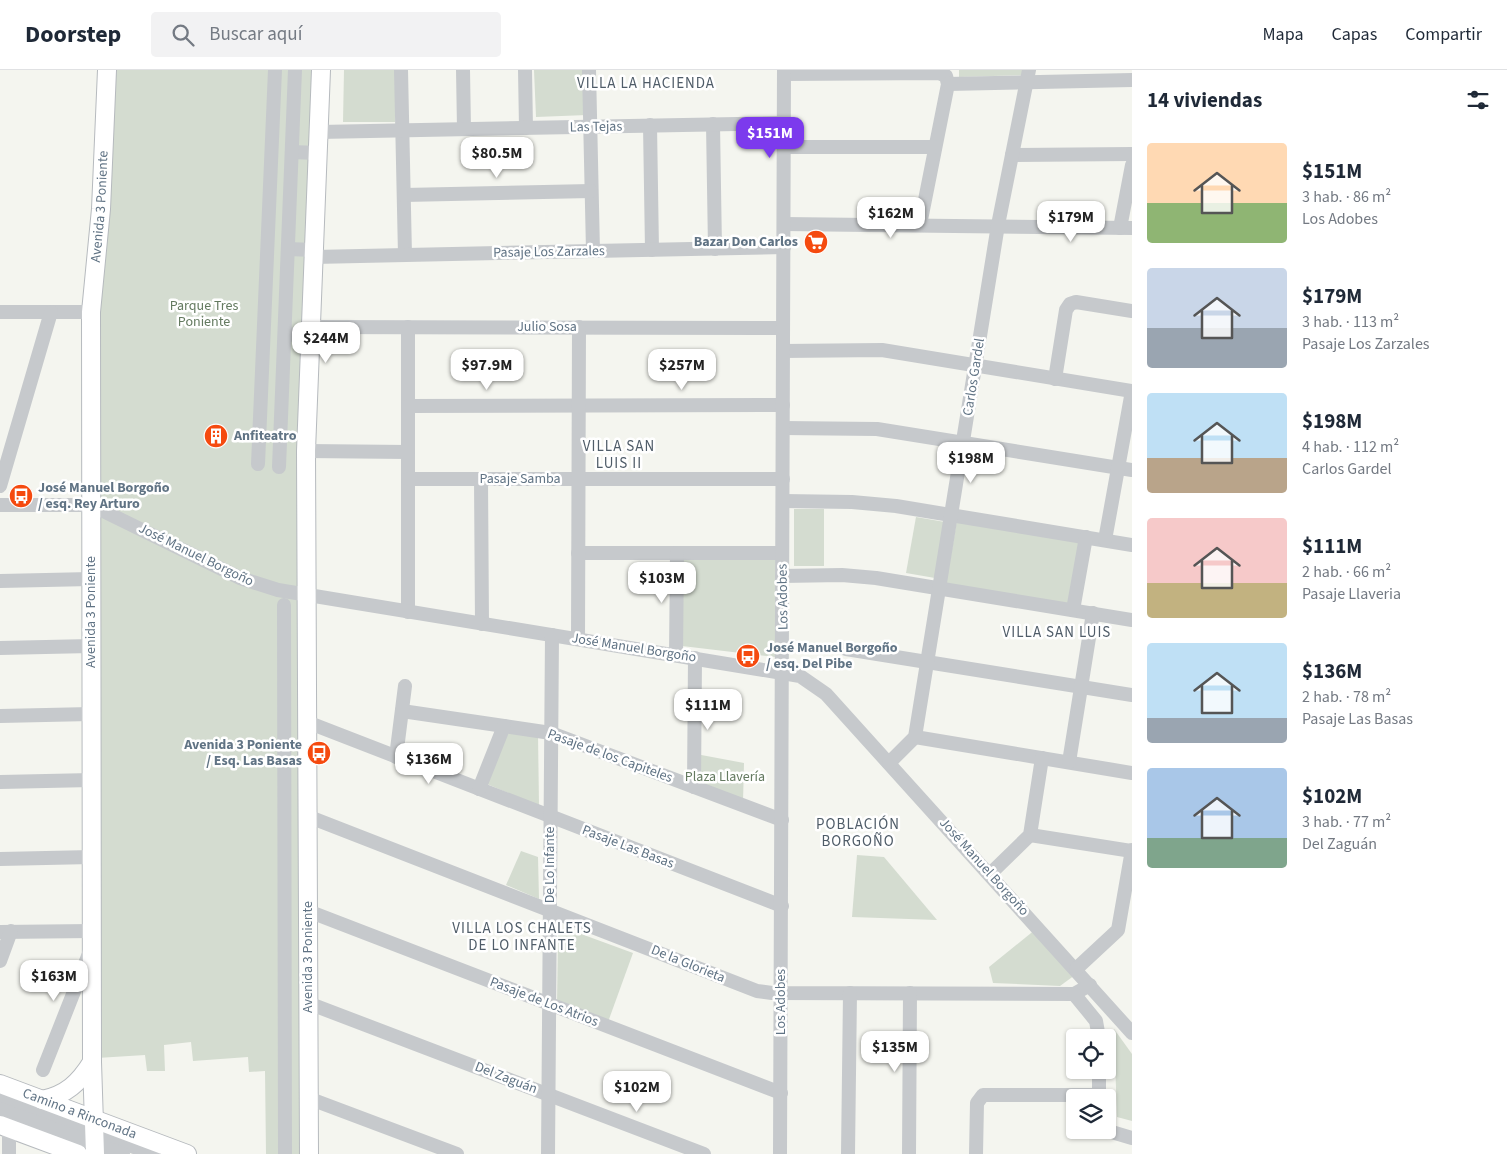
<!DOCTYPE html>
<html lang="es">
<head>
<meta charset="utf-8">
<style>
  body { margin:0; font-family:"Source Sans 3",sans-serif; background:#f2f2f3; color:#1f2937; height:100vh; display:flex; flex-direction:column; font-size:19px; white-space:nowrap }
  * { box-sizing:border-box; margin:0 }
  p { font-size:16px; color:#747a83 }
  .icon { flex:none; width:28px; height:28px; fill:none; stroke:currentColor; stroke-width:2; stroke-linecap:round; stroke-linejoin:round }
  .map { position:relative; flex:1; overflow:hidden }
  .details { display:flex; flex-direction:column; background:#fff; width:375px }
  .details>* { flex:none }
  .controls { position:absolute; left:1066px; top:959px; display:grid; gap:10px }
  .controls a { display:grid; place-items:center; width:50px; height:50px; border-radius:5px; background:#fff; box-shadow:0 1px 4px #0004; font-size:25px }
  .price { position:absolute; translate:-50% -42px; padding:0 11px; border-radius:10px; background:#fff; color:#222; font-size:16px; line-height:32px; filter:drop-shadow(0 1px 2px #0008) }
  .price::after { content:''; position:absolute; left:50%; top:30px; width:15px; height:11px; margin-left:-8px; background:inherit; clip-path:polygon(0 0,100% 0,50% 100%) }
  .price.current { background:#7c3aed; color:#fff }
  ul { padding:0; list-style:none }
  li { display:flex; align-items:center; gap:15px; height:125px; padding:0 15px }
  li span { display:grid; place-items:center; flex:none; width:140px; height:100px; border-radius:5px; color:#555 }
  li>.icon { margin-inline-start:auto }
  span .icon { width:60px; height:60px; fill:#fffc; stroke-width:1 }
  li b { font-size:21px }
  h2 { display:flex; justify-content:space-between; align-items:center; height:60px; padding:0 15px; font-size:21px }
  header { display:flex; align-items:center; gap:30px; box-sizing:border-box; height:70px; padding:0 25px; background:#fff; border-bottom:1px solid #e0e1e3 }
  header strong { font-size:24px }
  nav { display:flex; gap:28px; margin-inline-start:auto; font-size:18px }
  .search { width:350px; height:45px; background:#f2f2f3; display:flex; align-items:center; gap:12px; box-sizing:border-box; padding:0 18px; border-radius:5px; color:#747a83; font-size:19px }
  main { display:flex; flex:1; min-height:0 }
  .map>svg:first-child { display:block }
  .green { fill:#d4dcd0 }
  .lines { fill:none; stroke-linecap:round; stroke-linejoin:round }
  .major-casing { stroke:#b6babe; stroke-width:20 }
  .minor { stroke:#c6c9cc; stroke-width:14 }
  .major { stroke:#fff; stroke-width:18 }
  .labels { text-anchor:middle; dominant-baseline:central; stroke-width:5; stroke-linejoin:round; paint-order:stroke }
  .street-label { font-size:14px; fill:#607384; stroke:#fff }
  .poi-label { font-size:14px; font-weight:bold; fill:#607384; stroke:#fff; text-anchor:start }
  .park-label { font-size:14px; fill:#647a60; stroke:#fff }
  .neighbourhood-label { font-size:15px; letter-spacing:1px; fill:#4f5c68; stroke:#fff }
</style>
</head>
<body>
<header>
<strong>Doorstep</strong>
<div class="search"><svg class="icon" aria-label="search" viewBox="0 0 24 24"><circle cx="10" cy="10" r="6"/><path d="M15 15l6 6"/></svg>Buscar aquí</div>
<nav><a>Mapa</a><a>Capas</a><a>Compartir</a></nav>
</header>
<main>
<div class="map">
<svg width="1132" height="1084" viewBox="0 0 1132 1084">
  <rect width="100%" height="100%" fill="#f4f5ef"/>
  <g class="green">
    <path d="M114,0H317L302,1084H266L265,1001L249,1002L248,987L193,991L191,972L164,975L165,1001H147L145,985L97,988L99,244Z"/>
    <path d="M344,0H395V52H343Z"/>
    <path d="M534,0H586L587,45L536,47Z"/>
    <path d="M959,0H1023L1022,5L959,7Z"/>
    <rect x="794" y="439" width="30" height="57"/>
    <path d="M916,447L945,452L935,508L906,503Z"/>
    <path d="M957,450L1080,470L1069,534L946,514Z"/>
    <path d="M680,489H777L775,587L682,576Z"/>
    <path d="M506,661L538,664L539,736L487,714Z"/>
    <path d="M696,684L744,693L743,732L696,714Z"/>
    <path d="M521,781L538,787L539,829L506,815Z"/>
    <path d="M857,785L884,787L937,850L852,847Z"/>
    <path d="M1036,859L1075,905L1060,916L993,913L989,897Z"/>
    <path d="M573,861L633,883L608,952L557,934L558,865Z"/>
    <path d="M1114,959L1132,984V1051L1117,1047Z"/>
  </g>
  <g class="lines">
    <g class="major-casing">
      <g id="major">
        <path id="s1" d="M0,1014L187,1084"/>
        <path d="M42,1030C66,1025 79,1013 92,992"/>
        <path d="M0,1055L78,1084"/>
        <path id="s2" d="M95,1084L92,992L91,242L101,139L107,0"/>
        <path d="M309,1084L306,381L321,0"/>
      </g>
    </g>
    <g class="minor">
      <path d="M401,0L405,185"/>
      <path d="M463,0L464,59"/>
      <path d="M525,0L526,58"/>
      <path d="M589,0L593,181"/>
      <path d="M784,4L939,3L946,6L948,14L920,155"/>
      <path d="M948,14L1132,10"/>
      <path d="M713,54L715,179"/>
      <path d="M650,55L652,180"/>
      <path d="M319,62L784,53"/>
      <path d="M784,77H935"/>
      <path d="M292,82L318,83"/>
      <path d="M1012,85L1132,84"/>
      <path d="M404,125L591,121"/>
      <path d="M784,154L1132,158"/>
      <path d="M1120,158L1132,95"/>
      <path d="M288,179L314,180"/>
      <path d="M314,187L784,177"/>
      <path d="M0,242H91"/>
      <path d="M311,257L783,258"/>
      <path d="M408,257V542"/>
      <path d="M285,264L310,266"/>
      <path d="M783,281L882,280L1132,321"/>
      <path d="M1055,309L1066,240L1070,234L1076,232L1132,241"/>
      <path d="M408,336L783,335"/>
      <path d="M783,358L877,359L1132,400"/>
      <path d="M306,381L408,382"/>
      <path d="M258,394L275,0"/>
      <path d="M279,397L295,0"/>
      <path d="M408,409H783"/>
      <path d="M481,409L482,554"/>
      <path d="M0,416L51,242"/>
      <path d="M783,431L852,432L896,436L1132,475"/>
      <path d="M0,435H91L240,508L278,520L800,606L826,624L1132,963"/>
      <path d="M1105,470L1132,321"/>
      <path d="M578,483H782"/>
      <path d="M782,506L842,505L876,508L1132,550"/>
      <path d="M0,511L91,509"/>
      <path d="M284,535L285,1084"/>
      <path d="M1073,540L1086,467"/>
      <path d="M578,569L579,257"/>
      <path d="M0,578L91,576"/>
      <path d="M846,579L1132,625"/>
      <path d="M676,585L677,483"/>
      <path d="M402,641L551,663L782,750"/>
      <path d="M0,646L91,644"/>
      <path d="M307,652L782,836"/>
      <path d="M915,667L1132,703"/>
      <path d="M396,687L405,616"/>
      <path d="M1069,692L1093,543"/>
      <path d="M889,693L915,667L998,155L1029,0"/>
      <path d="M0,712L92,710"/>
      <path d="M694,717L695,588"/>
      <path d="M479,719L504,656"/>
      <path d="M307,746L757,921L772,923L1074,924L1090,915"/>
      <path d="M1030,765L1132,781"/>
      <path d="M0,789L92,787"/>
      <path d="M990,804L1030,765L1042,688"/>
      <path d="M308,841L781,1023"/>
      <path d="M0,862L92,861"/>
      <path d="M0,891L11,861"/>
      <path d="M1076,899L1118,860L1132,780"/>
      <path d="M1074,924L1096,951L1099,968"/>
      <path d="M308,933L704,1084"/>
      <path d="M43,1000L90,881"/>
      <path d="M0,1027L153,1084"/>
      <path d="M308,1028L457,1084"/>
      <path d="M1099,1028V1000"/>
      <path d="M0,1039L123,1084"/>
      <path d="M1105,1060L1132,1068"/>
      <path d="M9,1084V1058"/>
      <path d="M548,1084L552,565"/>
      <path d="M780,1084L784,0"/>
      <path d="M848,1084L850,923"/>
      <path d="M909,1084L910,923"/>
      <path d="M976,1084L977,1033L983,1025H1099"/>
    </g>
    <use href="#major" class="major"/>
  </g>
  <defs>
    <g id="supermarket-disc" transform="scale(1.25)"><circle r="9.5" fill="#f54a0f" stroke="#fff"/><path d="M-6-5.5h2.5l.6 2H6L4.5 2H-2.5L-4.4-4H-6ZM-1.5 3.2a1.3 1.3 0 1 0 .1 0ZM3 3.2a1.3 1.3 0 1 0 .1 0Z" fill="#fff"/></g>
    <g id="building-disc" transform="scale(1.25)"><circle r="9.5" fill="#f54a0f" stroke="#fff"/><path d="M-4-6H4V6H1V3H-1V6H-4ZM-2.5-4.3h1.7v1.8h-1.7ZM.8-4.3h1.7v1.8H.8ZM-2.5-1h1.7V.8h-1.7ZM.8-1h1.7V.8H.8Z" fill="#fff"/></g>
    <g id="bus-disc" transform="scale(1.25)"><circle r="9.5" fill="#f54a0f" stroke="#fff"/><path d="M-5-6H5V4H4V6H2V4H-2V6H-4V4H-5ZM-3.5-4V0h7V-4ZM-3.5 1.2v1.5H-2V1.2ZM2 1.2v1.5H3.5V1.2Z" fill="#fff"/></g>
  </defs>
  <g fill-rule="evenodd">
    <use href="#supermarket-disc" x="816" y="172"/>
    <use href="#building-disc" x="216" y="366"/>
    <use href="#bus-disc" x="21" y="426"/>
    <use href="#bus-disc" x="748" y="586"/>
    <use href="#bus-disc" x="319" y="683"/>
  </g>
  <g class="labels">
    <g class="street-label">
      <text transform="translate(596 57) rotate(-1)">Las Tejas</text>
      <text stroke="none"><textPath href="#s2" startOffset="948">Avenida 3 Poniente</textPath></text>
      <text transform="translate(549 182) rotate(-1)">Pasaje Los Zarzales</text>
      <text x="547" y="257">Julio Sosa</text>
      <text transform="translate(974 307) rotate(-81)">Carlos Gardel</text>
      <text x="520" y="409">Pasaje Samba</text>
      <text transform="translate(196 485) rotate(26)">José Manuel Borgoño</text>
      <text transform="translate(783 527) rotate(-91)">Los Adobes</text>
      <text transform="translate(91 542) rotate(-90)">Avenida 3 Poniente</text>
      <text transform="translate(634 578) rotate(9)">José Manuel Borgoño</text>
      <text transform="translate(610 686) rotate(20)">Pasaje de los Capiteles</text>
      <text transform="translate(628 777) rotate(21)">Pasaje Las Basas</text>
      <text transform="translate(550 795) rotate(-90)">De Lo Infante</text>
      <text transform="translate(984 797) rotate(48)">José Manuel Borgoño</text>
      <text transform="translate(308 887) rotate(-90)">Avenida 3 Poniente</text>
      <text transform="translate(688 894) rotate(22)">De la Glorieta</text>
      <text transform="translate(544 932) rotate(21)">Pasaje de Los Atrios</text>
      <text transform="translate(781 932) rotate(-90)">Los Adobes</text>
      <text transform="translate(506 1008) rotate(21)">Del Zaguán</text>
      <text stroke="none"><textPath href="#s1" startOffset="85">Camino a Rinconada</textPath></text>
    </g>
    <g class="poi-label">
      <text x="798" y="172" text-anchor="end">Bazar Don Carlos</text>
      <text x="234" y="366">Anfiteatro</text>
      <text x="38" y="418">José Manuel Borgoño<tspan x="38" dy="16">/ esq. Rey Arturo</tspan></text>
      <text x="766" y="578">José Manuel Borgoño<tspan x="766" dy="16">/ esq. Del Pibe</tspan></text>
      <text x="302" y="675" text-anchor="end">Avenida 3 Poniente<tspan x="302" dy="16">/ Esq. Las Basas</tspan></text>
    </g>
    <g class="park-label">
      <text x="204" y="236">Parque Tres<tspan x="204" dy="16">Poniente</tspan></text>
      <text x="725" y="707">Plaza Llavería</text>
    </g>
    <g class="neighbourhood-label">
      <text x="646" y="13">VILLA LA HACIENDA</text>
      <text x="619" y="376">VILLA SAN<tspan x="619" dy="17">LUIS II</tspan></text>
      <text x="1057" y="562">VILLA SAN LUIS</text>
      <text x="858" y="754">POBLACIÓN<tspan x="858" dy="17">BORGOÑO</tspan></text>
      <text x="522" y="858">VILLA LOS CHALETS<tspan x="522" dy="17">DE LO INFANTE</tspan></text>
    </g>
  </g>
</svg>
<div class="controls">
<a><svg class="icon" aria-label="locate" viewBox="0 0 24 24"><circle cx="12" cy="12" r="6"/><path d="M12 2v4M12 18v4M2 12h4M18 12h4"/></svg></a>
<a><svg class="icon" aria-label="layers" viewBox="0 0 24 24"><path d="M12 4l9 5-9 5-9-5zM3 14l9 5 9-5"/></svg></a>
</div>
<b class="price current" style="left:770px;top:89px">$151M</b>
<b class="price" style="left:497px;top:109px">$80.5M</b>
<b class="price" style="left:891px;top:169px">$162M</b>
<b class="price" style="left:1071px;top:173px">$179M</b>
<b class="price" style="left:326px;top:294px">$244M</b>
<b class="price" style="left:487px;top:321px">$97.9M</b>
<b class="price" style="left:682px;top:321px">$257M</b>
<b class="price" style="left:971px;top:414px">$198M</b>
<b class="price" style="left:662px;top:534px">$103M</b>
<b class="price" style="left:708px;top:661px">$111M</b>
<b class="price" style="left:429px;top:715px">$136M</b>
<b class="price" style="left:54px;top:932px">$163M</b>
<b class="price" style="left:895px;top:1003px">$135M</b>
<b class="price" style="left:637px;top:1043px">$102M</b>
</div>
<section class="details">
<h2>14 viviendas<svg class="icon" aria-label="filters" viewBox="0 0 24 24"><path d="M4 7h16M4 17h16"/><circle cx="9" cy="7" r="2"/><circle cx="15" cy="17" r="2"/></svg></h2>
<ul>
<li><span style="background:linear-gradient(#ffd9b3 60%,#8fb573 0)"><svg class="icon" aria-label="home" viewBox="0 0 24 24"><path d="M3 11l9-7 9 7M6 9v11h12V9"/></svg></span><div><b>$151M</b><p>3 hab. · 86 m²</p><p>Los Adobes</p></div></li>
<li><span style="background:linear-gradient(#c9d6e8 60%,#9aa5b1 0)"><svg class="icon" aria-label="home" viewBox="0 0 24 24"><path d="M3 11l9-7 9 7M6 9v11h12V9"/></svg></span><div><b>$179M</b><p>3 hab. · 113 m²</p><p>Pasaje Los Zarzales</p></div></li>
<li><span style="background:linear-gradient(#bfe0f5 65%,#b9a48a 0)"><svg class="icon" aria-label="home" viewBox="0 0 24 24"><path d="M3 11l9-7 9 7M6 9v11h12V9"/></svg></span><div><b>$198M</b><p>4 hab. · 112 m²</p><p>Carlos Gardel</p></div></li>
<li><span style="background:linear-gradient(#f6c9c9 65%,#c2b280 0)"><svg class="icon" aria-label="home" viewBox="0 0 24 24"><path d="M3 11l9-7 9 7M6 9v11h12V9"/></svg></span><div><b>$111M</b><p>2 hab. · 66 m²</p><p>Pasaje Llaveria</p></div></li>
<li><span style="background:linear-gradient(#bfe0f5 75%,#9aa5b1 0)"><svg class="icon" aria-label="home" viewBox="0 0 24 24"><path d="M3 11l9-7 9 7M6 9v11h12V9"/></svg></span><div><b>$136M</b><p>2 hab. · 78 m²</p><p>Pasaje Las Basas</p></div></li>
<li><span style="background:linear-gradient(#a9c7e8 70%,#7fa58c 0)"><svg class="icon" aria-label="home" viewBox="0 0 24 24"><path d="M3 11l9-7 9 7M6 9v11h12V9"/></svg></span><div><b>$102M</b><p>3 hab. · 77 m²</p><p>Del Zaguán</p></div></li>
</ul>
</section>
</main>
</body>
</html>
